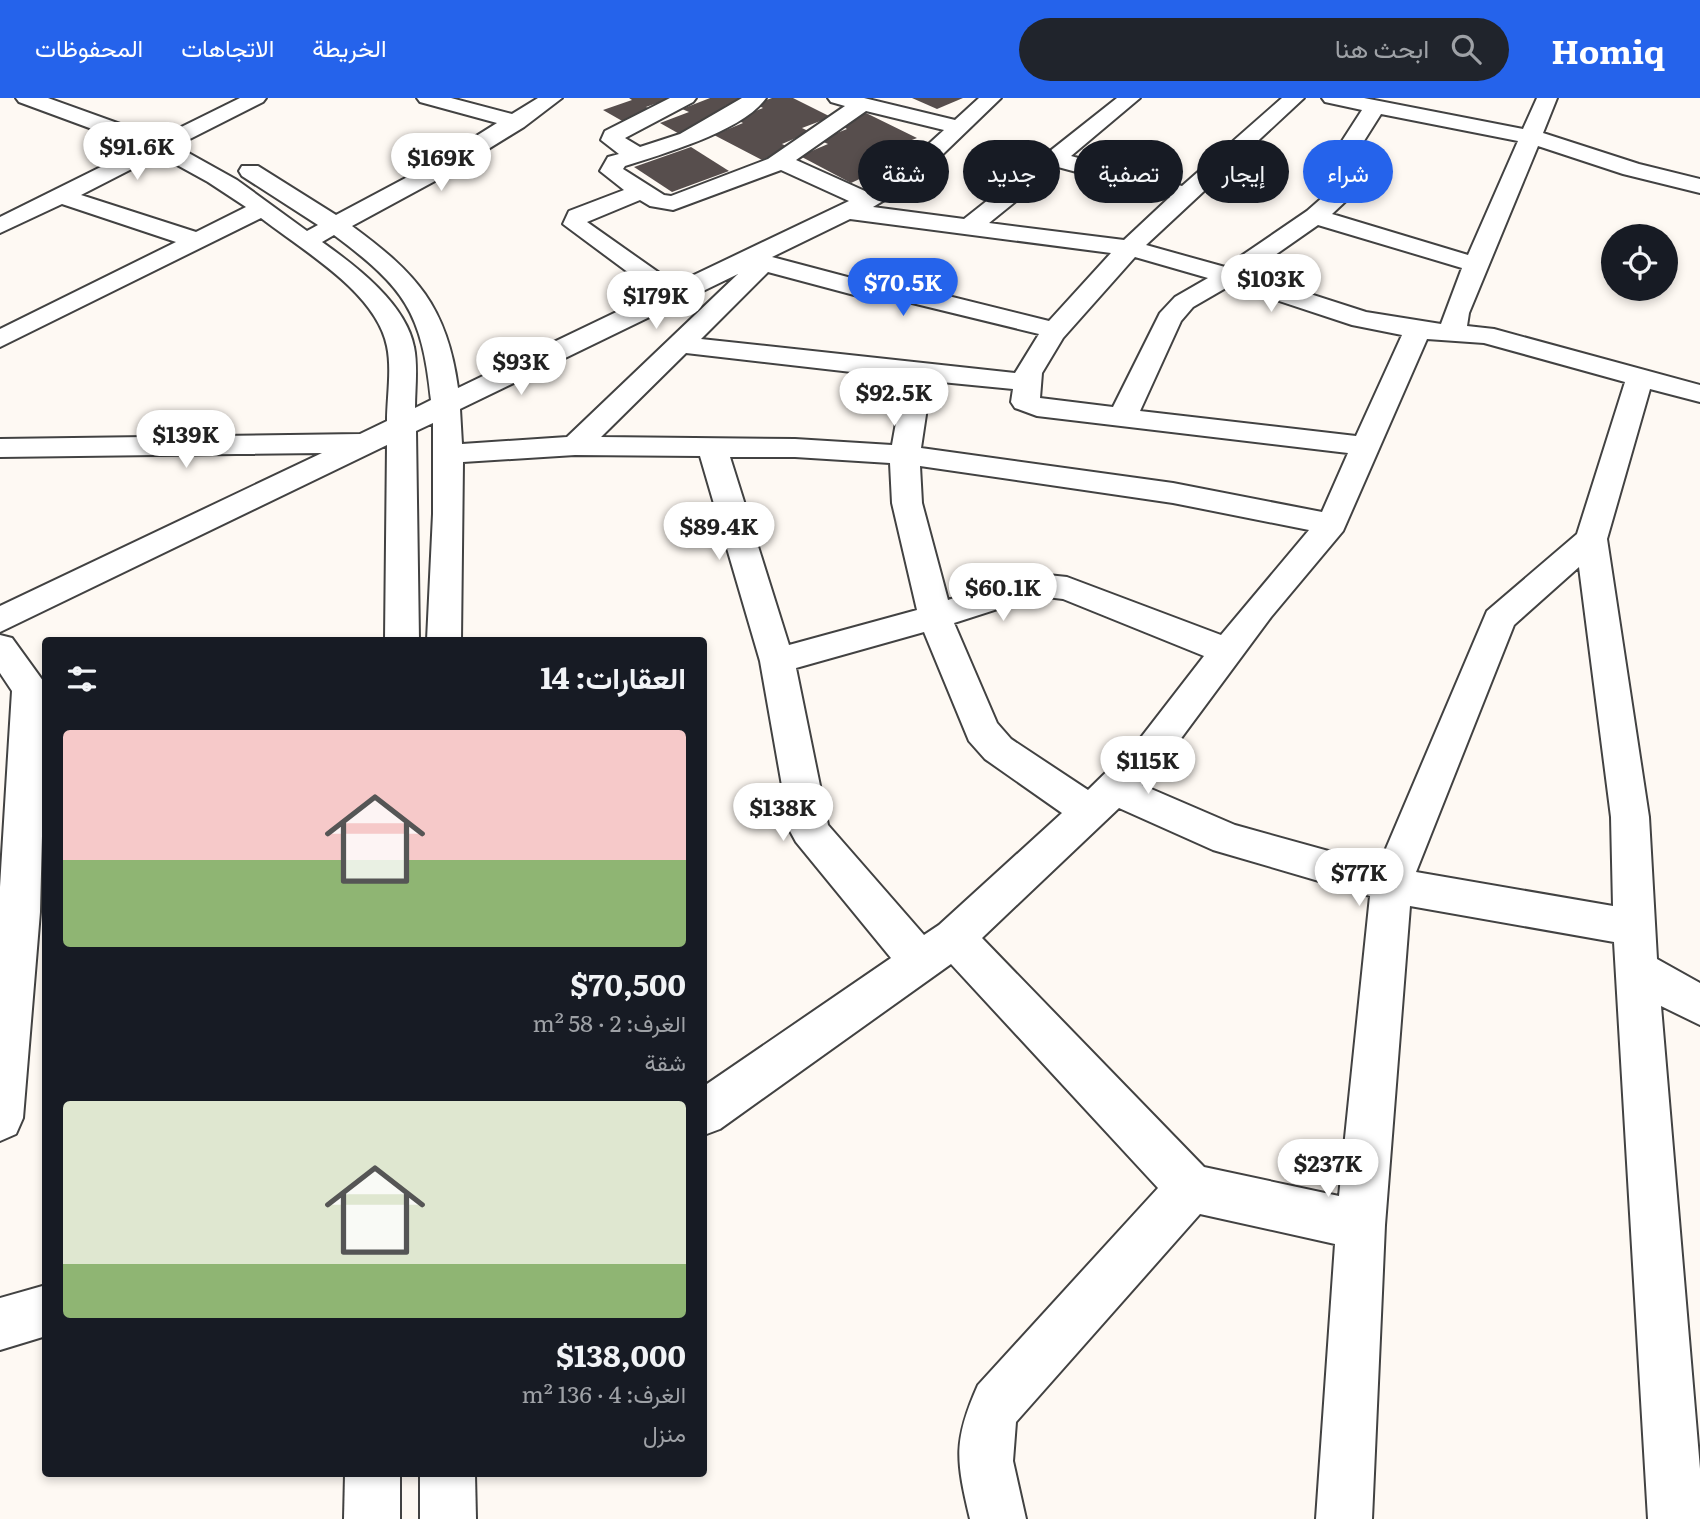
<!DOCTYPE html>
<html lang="ar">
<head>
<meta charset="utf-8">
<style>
  body { margin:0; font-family:Literata,Vazirmatn,serif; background:#20242c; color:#f1f3f6; direction:rtl; height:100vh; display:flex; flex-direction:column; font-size:26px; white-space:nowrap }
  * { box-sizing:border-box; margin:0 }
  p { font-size:23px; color:#9ea1a6 }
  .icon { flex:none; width:38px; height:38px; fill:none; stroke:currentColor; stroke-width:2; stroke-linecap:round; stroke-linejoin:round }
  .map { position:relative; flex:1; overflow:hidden; direction:ltr }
  .side { position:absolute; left:42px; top:539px; width:665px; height:840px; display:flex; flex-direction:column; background:#171b24; border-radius:7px; box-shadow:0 4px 10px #0003; direction:rtl }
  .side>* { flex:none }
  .hud { position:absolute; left:728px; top:42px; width:665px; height:63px; direction:rtl; display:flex; gap:14px }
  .controls { position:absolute; left:1601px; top:126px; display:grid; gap:14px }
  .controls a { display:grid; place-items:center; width:77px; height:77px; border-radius:50%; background:#171b24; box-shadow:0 4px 10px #0003; font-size:35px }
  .price { position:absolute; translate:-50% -60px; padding:0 16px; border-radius:24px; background:#fff; color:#222; font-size:23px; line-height:46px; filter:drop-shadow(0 2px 4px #0008) }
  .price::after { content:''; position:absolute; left:50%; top:42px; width:21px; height:16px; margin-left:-10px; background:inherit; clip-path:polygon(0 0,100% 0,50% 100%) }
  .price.active { background:#2563eb; color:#fff }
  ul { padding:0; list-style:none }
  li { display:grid; align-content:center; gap:14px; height:371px; padding:0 21px }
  li span { display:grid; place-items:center; height:217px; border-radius:7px; color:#555 }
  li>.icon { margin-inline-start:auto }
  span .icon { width:126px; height:126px; fill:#fffc; stroke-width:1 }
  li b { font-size:30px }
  h2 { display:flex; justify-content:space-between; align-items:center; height:84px; padding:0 21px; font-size:30px }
  .tag { padding:0 24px; border-radius:32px; background:#171b24; box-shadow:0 4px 10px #0003; font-size:24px; line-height:63px }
  .tag.active { background:#2563eb; color:#fff }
  header { display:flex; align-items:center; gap:42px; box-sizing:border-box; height:98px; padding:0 35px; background:#2563eb; color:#fff }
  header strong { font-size:33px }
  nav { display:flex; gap:38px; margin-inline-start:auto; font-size:24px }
  .search { width:490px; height:63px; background:#20242c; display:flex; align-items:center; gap:18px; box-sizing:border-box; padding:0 24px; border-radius:38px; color:#9ea1a6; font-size:26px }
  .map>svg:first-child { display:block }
  .building { fill:#574e4d }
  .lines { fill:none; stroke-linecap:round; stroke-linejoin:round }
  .minor-casing { stroke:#424242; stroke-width:4 }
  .minor { fill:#fff; fill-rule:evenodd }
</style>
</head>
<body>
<header>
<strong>Homiq</strong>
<div class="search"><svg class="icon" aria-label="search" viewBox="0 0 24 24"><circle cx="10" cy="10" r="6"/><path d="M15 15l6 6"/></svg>ابحث هنا</div>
<nav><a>الخريطة</a><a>الاتجاهات</a><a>المحفوظات</a></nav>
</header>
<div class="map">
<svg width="1700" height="1421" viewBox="0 0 1700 1421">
  <rect width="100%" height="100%" fill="#fef9f3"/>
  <g class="building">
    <path d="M629,0H671L646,9L654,13L624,24L603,12L632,2Z"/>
    <path d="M710,0H746L725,8L733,12L683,38L660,25L689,14L682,11Z"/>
    <path d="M772,0H793L831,19L802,30L810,34L782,46L790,50L762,62L714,37L743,25L735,21L763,10L755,6Z"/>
    <path d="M912,0H963L937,11Z"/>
    <path d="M866,15L917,40L889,51L898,56L870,68L879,72L851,85L800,58L828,46L819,42L847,31L839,26Z"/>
    <path d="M691,49L729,73L672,94L634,69Z"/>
  </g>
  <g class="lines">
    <g class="minor-casing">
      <g id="minor">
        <path d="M16,0H48L159,40L240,0H266L263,4L176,48L237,82L307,133L318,127L242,78L239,73L242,68H258L336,117L430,67L497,25L420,4L417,0H451L512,16L538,0H562L524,29L446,77L352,128C416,175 447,208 458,290L656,195L563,126L569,113L624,92L600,73L608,59L619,56L601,42L605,33L670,0H696L693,4L625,40L640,49L680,36L742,0H766C743,33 662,56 625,68L623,71L664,97L671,98L768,61L845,8L831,4L828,0H864L955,22L979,0H1001L914,84L873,109L964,121L1117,0H1140L1071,58L1182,88L1282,0H1304L1146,147L1225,169L1307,113L1356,70L1336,62L1333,57L1362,12L1325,4L1322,0H1364L1523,31L1537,0H1557L1543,35L1639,66L1700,81V95L1623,76L1538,48L1469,215L1467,228L1494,231L1700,287V304L1650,291L1607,441L1649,719L1657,861L1700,885V927L1661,908L1700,1371V1421H1648L1614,844L1410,808L1385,1127L1372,1421H1316L1335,1146L1200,1116L1016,1324L1013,1363L1026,1421H970C956,1362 953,1343 978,1287L1158,1090L951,866L720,1031L704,1037V988L891,860L796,744L790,733L760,563L700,358L575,357L463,364L461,542H427L433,416V325L416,333L419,542H385L387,347L0,534V508L322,355L0,359V341L360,336L387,323C387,300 392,271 387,248C376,194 302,152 261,120L0,249V231L176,144L62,106L0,135V119L141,49L19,4ZM866,13L944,32L898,74L867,94L796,62ZM1381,16L1518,43L1468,157L1332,116L1380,71L1373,61L1357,54ZM159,57L208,84L246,109L196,134L81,97ZM1058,69L1170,99L1124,142L989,125ZM781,72L849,103L675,186L587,124L640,102L650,108L673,112ZM850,121L1111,155L1049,223L912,189L874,186L772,159ZM1318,127L1462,170L1441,226L1366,214L1248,176ZM334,137C405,190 422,214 431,302L415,310C415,291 418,268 414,249C406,206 356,168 322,144ZM1135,159L1208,180L1175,199L1160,215L1113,309L1040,300L1042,275L1063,240ZM768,174L873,202L912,205L1039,236L1015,275L701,241ZM738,176L567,339L462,346L460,311ZM1231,187L1352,227L1402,237L1356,338L1140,313L1181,223L1193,209ZM1427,241L1484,245L1625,284L1577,436L1487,513L1379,767L1235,727L1142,687L1165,662L1271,519L1343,433ZM686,255L904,280L892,347L795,341L601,339ZM931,283L1013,291L1011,304L1015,310L1037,318L1348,355L1322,414L1173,385L921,350ZM730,359H795L890,365L892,405L917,512L789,547ZM920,368L1173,405L1309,432L1221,537L1067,479L1038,476L1024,478L948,502L922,405ZM1579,469L1611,719L1613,808L1416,774L1514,527ZM1038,498L1063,501L1204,558L1139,642L1088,692L1011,641L997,625L954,525ZM924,534L969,643L985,661L1062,715L939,827L924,837L828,727L796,570ZM1119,710L1213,752L1370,798L1339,1098L1204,1069L982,840Z"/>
        <path d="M0,537L12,540L46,587L40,814L23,1020L16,1036L0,1043V789L12,593L0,575Z"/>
        <path d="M46,1187V1238L0,1252V1200Z"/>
        <path d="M345,1376H400V1421H344Z"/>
        <path d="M420,1376H475L476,1421H420Z"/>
      </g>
    </g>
    <use href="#minor" class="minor"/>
  </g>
</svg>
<div class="controls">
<a><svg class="icon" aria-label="locate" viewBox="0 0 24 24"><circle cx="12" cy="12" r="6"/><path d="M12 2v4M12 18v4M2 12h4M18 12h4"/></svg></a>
</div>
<b class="price" style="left:137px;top:84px">$91.6K</b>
<b class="price" style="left:441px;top:95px">$169K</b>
<b class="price" style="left:1271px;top:216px">$103K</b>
<b class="price active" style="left:903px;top:220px">$70.5K</b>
<b class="price" style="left:656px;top:233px">$179K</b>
<b class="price" style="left:521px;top:299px">$93K</b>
<b class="price" style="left:894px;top:330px">$92.5K</b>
<b class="price" style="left:186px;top:372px">$139K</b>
<b class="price" style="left:719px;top:464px">$89.4K</b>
<b class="price" style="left:1003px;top:525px">$60.1K</b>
<b class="price" style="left:1148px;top:698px">$115K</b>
<b class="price" style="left:783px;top:745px">$138K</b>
<b class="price" style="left:1359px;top:810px">$77K</b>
<b class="price" style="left:1328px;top:1101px">$237K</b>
<div class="hud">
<a class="tag active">شراء</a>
<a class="tag">إيجار</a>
<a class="tag">تصفية</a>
<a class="tag">جديد</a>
<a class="tag">شقة</a>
</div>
<section class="side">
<h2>العقارات: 14<svg class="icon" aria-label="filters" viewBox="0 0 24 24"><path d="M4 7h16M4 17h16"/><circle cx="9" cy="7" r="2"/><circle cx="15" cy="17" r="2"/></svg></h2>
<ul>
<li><span style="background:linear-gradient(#f6c9c9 60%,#8fb573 0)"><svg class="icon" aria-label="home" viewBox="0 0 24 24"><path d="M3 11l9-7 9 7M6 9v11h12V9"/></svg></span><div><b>$70,500</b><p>الغرف: 2 · 58 m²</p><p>شقة</p></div></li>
<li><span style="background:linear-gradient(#dfe7d0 75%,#8fb573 0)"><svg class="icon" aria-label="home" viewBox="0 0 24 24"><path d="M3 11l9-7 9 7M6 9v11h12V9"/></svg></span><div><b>$138,000</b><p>الغرف: 4 · 136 m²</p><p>منزل</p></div></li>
</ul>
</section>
</div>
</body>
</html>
